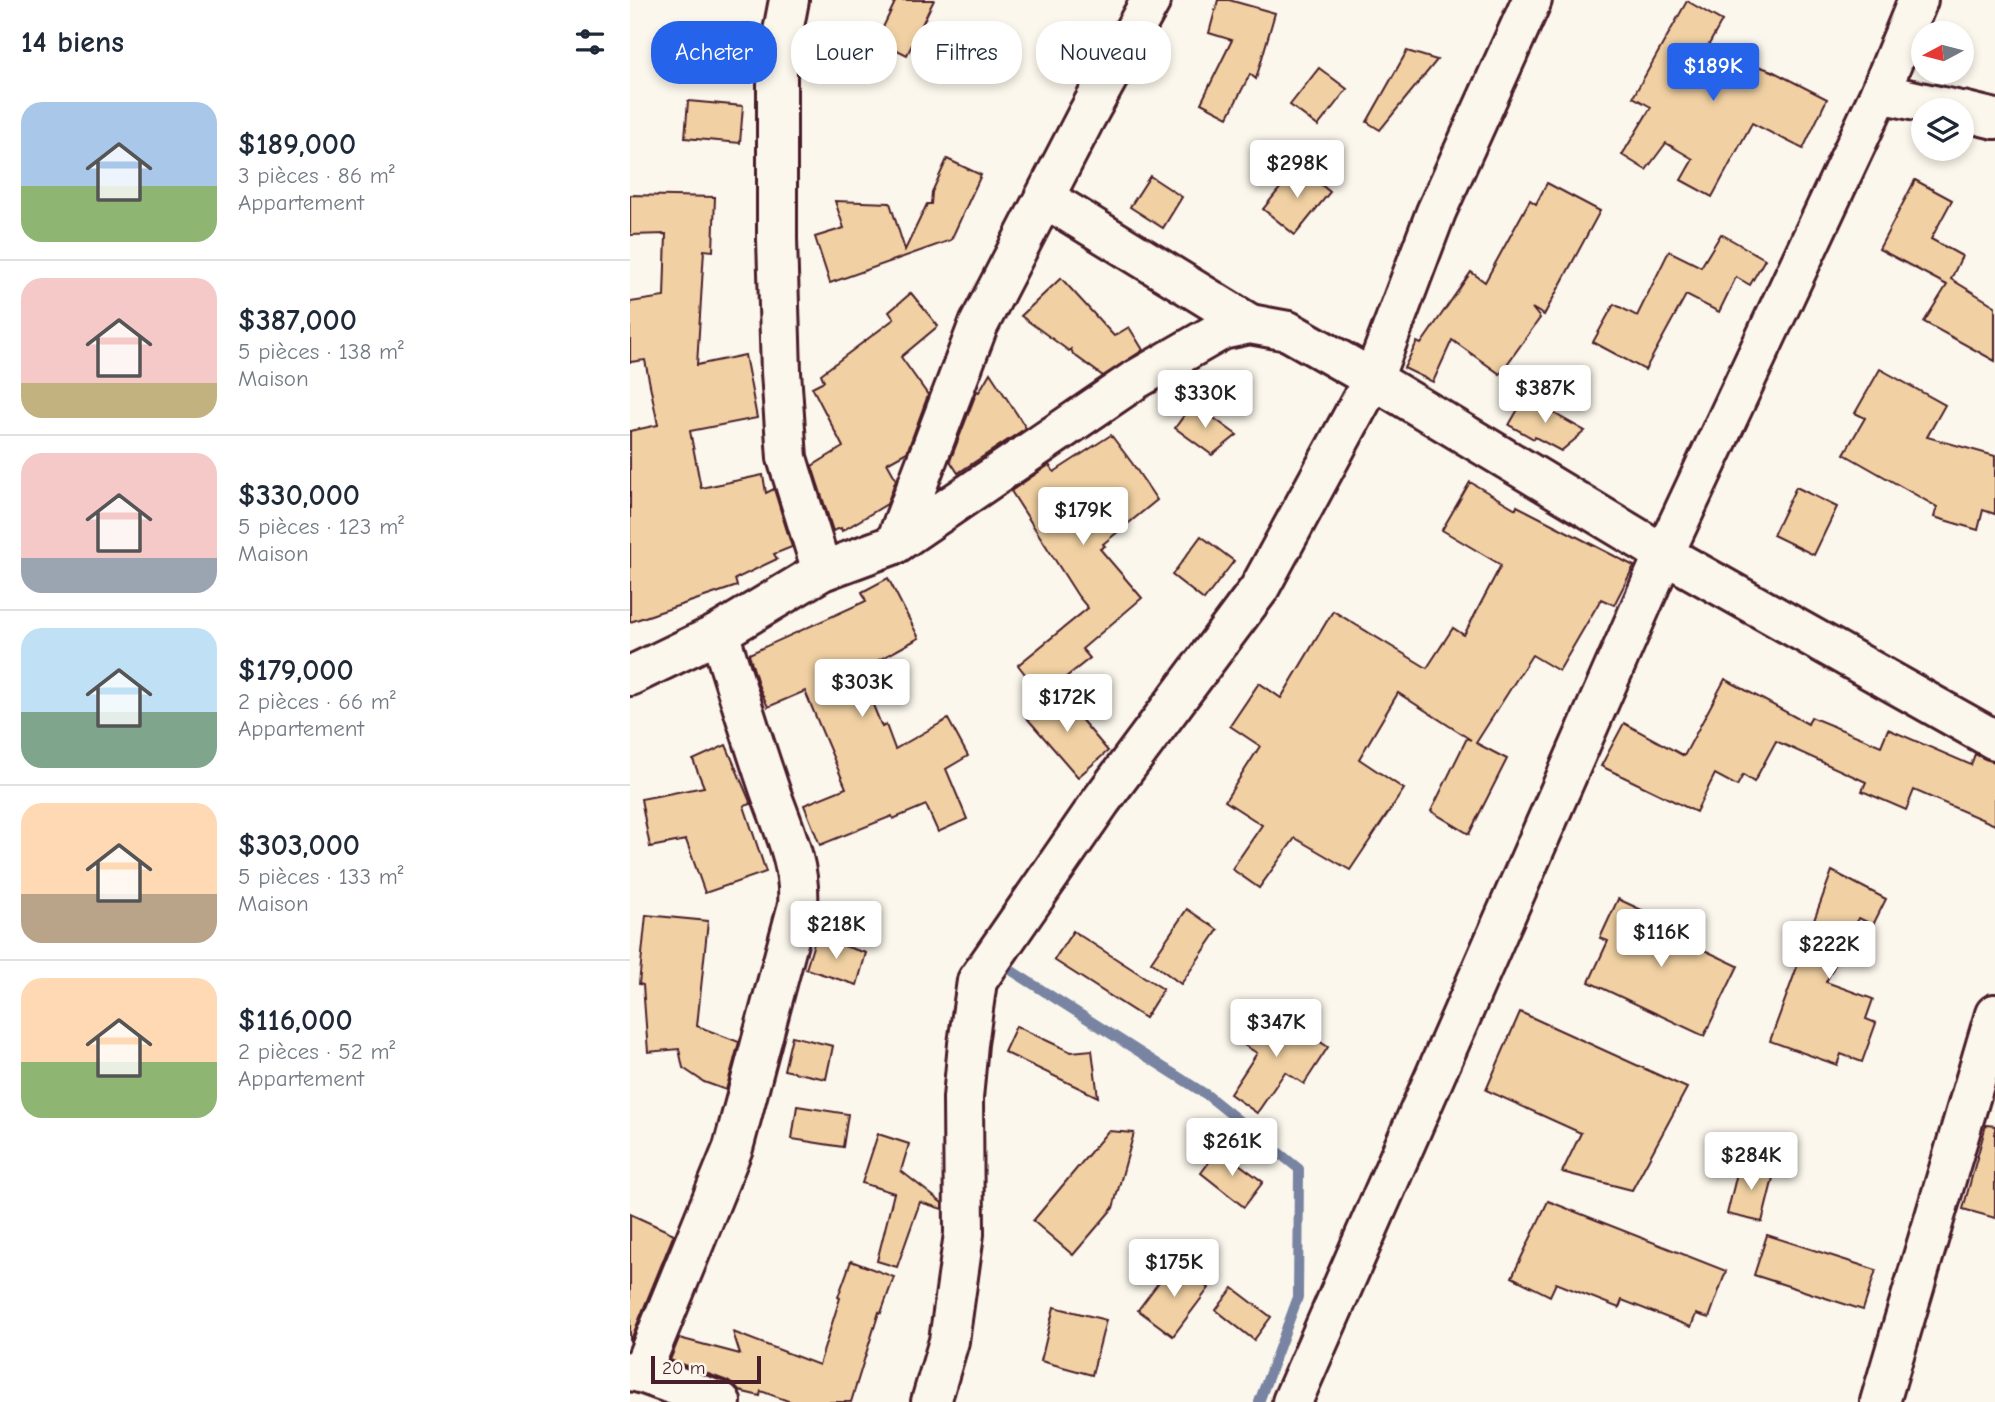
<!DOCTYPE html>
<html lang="fr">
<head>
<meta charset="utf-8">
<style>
  body { margin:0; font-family:"Comic Neue",sans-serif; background:#f6f6f7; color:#1f2937; height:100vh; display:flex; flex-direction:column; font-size:26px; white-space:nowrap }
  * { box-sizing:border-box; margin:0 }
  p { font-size:23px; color:#747a83 }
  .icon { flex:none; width:38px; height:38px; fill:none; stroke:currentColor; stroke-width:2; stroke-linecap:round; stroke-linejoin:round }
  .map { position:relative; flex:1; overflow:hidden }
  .details { display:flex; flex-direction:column; background:#fff; width:630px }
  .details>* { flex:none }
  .guide { position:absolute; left:21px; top:21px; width:665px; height:63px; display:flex; gap:14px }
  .needle { width:46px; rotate:263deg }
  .tools { position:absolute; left:1281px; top:21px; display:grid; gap:14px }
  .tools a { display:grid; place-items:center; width:63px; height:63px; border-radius:50%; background:#fff; box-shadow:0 4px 10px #0003; font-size:35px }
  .scale { position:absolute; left:21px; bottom:18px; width:110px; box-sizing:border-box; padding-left:7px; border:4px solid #4a1f2b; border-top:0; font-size:19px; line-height:24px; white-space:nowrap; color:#4a1f2b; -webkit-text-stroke:5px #fbf7ec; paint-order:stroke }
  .price { position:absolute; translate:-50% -60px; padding:0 16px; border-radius:7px; background:#fff; color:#222; font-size:23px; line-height:46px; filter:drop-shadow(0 2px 4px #0008) }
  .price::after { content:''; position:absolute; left:50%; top:42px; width:21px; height:16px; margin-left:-10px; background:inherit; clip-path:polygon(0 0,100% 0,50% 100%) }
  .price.on { background:#2563eb; color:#fff }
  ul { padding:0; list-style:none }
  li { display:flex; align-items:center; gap:21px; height:175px; padding:0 21px }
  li+li { border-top:2px solid #e0e1e3 }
  li span { display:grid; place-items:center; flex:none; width:196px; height:140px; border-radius:21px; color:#555 }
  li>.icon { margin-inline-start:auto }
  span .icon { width:84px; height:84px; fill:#fffc; stroke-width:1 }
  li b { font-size:30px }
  h2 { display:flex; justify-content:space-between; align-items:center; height:84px; padding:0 21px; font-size:30px }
  .pill { padding:0 24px; border-radius:28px; background:#fff; box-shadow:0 4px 10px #0003; font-size:24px; line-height:63px }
  .pill.on { background:#2563eb; color:#fff }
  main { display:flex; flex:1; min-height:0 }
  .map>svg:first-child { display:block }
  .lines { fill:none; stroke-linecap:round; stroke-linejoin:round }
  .stream { stroke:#7884a2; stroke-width:10 }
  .building { fill:#f1d1a3; stroke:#4a1f2b; stroke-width:2 }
  .minor-casing { stroke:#4a1f2b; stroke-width:44 }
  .minor { stroke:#fbf7ec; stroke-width:38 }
</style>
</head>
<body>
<main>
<section class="details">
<h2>14 biens<svg class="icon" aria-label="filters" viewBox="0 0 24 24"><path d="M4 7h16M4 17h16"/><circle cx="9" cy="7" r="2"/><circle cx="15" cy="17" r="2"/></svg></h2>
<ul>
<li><span style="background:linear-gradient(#a9c7e8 60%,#8fb573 0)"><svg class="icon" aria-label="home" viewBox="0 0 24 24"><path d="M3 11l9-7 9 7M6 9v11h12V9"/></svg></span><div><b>$189,000</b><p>3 pièces · 86 m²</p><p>Appartement</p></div></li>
<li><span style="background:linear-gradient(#f6c9c9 75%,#c2b280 0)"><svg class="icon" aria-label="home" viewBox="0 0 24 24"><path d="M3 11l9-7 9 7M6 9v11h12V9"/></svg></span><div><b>$387,000</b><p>5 pièces · 138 m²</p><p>Maison</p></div></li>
<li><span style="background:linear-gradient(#f6c9c9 75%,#9aa5b1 0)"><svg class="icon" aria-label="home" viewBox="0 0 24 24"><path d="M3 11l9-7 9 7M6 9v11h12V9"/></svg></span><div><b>$330,000</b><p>5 pièces · 123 m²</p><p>Maison</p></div></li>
<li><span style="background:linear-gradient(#bfe0f5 60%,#7fa58c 0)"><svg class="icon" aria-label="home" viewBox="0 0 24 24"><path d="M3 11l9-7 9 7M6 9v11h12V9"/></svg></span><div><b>$179,000</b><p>2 pièces · 66 m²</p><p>Appartement</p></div></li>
<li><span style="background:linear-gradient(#ffd9b3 65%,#b9a48a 0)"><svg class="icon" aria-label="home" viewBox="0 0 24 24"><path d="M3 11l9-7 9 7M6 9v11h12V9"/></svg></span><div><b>$303,000</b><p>5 pièces · 133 m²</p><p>Maison</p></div></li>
<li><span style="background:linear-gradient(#ffd9b3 60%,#8fb573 0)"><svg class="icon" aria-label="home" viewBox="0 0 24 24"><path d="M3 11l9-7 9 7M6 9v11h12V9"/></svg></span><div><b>$116,000</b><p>2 pièces · 52 m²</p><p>Appartement</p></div></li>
</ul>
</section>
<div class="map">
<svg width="1365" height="1402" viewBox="0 0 1365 1402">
  <rect width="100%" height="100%" fill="#fbf7ec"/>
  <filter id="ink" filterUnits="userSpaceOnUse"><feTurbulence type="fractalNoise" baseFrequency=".0143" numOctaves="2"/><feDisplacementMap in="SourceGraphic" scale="14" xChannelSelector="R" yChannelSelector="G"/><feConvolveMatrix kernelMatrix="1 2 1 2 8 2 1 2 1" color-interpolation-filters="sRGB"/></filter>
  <g filter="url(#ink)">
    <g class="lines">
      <path class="stream" d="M368,962L577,1095L669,1169L668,1297L629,1402"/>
    </g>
    <g class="building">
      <path d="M266,0H304L277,55L247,40Z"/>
      <path d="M588,0H599L645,13L626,79L620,74L598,117L571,103L602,40L579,33Z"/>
      <path d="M1057,1L1092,21L1077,48L1142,71L1197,99L1173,149L1122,123L1082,197L1051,180L1063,159L1036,143L1016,170L992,155L1021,107L1003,97Z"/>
      <path d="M777,51L807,60L750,130L737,122Z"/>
      <path d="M689,68L717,89L688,126L660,105Z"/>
      <path d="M58,101L113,106L110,143L55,138Z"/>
      <path d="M317,159L351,175L321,240L200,283L185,237L214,228L205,201L260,203L275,250L297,204H301L302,192Z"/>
      <path d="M668,166L700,192L665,235L633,209Z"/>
      <path d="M520,176L552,197L533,228L500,207Z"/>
      <path d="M1285,180L1322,200L1301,239L1332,256L1321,279L1365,306V361L1294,322L1317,285L1249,249Z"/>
      <path d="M917,183L970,211L914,315L902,308L910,318L870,374L822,340L803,382L774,368L787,342L791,344L841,272L855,282L900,200L906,204Z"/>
      <path d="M0,195L85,197L83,251L74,250L67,365L115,355L127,418L60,431L71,488L133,475L136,493L144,489L162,547L144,554L147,559L105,579L107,586L0,622V431L28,425L15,360L0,362V302L34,297L36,234L0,235Z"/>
      <path d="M1091,234L1135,259L1120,285L1106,277L1089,312L1056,295L1015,370L963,342L984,304L1007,316L1039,251L1071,267Z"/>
      <path d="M431,278L484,336L499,327L513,350L473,376L443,354L441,349L439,351L391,316Z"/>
      <path d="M281,293L308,326L271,357L298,395L277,452L257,463L266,479L257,504L212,531L211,528L203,531L182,466L213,447L182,387L194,381L191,374L264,319L259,312Z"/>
      <path d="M1250,369L1315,405L1297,437L1365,456V514L1353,510L1348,530L1304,517L1307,507L1214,454L1235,418L1225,413Z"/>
      <path d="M360,373L396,428L328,473L320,461L347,391L349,392Z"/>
      <path d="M895,397L955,431L931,451L905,437L904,439L879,425Z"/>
      <path d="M563,403L607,435L582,455L545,428Z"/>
      <path d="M481,435L502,463L527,500L473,544L475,546L470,549L512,598L452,649L460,658L412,696L388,665L458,608L448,596L381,491L419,465L424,472Z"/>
      <path d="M840,482L886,509L887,506L1004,566L984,605L971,599L929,671L902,655L846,743L877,759L839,834L801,811L837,738L841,740L768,693L729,759L774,789L720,870L665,838L629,888L602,869L632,825L595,801L630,746L600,726L629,683L651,698L703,611L797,668L823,628L834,635L871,565L812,530Z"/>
      <path d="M1166,487L1207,507L1184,555L1143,535Z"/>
      <path d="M571,536L604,561L574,600L542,575Z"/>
      <path d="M258,578L289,638L229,671L252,727L256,725L265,749L318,719L338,756L316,769L337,819L308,832L296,805L263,819L262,816L190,845L174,805L216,788L175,691L138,707L129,687L119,654L236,601L232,592Z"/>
      <path d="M1095,679L1178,724L1181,717L1251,746L1258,729L1341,765L1345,754L1355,759L1365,762V825L1284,790L1276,810L1232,791L1236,782L1146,741L1124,782L1113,775L1107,786L1085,774L1066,812L971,766L994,723L1054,756Z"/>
      <path d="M427,691L478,751L448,777L396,717Z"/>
      <path d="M96,745L121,804L114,806L136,872L75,893L56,840L20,847L11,799L74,787L63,760Z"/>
      <path d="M1202,871L1256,899L1243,925L1229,918L1196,982L1243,999L1236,1019L1246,1023L1232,1062L1211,1054L1207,1065L1140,1041Z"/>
      <path d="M988,899L1057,931L1053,940L1108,966L1074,1036L959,982L978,941L970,938Z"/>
      <path d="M557,909L588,930L551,984L521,962Z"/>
      <path d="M16,915L78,921L67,1026L109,1042L96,1090L74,1082L53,1068L49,1049L18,1052L13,985L9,984Z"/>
      <path d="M443,931L533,989L515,1018L424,960Z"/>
      <path d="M186,937L236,953L227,985L176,969Z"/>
      <path d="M638,1008L698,1047L674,1084L655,1072L627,1113L600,1094L627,1053L614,1045Z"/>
      <path d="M890,1012L1057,1088L1002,1190L932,1172L951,1133L856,1090Z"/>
      <path d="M386,1026L441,1052L462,1050L468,1097L374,1052Z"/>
      <path d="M162,1036L203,1046L196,1079L154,1070Z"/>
      <path d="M167,1106L218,1114L213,1147L162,1139Z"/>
      <path d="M1356,1125L1365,1126V1218L1333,1209Z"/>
      <path d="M478,1131L504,1133L483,1208L443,1255L403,1221Z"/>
      <path d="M248,1134L279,1144L271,1171L312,1203V1209L290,1202L267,1267L247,1261L264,1193L232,1183Z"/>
      <path d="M589,1149L633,1182L614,1207L571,1173Z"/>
      <path d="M1110,1161L1145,1170L1132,1222L1097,1214Z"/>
      <path d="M918,1201L1096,1271L1079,1318L1066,1314L1061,1327L992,1300L989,1308L926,1283L920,1296L882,1277Z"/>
      <path d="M0,1214L44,1234L0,1342Z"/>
      <path d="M1137,1235L1246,1270L1233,1310L1124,1275Z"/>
      <path d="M221,1261L264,1277L251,1313L249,1312L221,1402H161L131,1391L130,1396L109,1391L98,1381L40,1360L49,1338L110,1354L103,1332L189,1365L210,1298L208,1297Z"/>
      <path d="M544,1262L579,1288L543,1336L508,1310Z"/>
      <path d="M603,1288L641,1317L624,1340L586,1310Z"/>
      <path d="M424,1307L476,1320L462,1375L411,1361Z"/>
    </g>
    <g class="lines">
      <g class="minor-casing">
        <g id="minor">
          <path d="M159,0L147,63V239L151,372L157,458L192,571"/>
          <path d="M1250,93L1326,110"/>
          <path d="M1332,111L1365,119"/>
          <path d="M415,198L620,324"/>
          <path d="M265,544L348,326L456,117L521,0"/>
          <path d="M0,676L89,633L192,571L265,544L505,380L592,330L620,324L658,331L743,379L1034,554L1365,740"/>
          <path d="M0,1371L11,1373L103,1148L168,905C171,865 153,828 140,791C122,739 106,685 89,633"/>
          <path d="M11,1373L91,1402"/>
          <path d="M301,1402L319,1341L334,1234L333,1098L338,1044L347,981L471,801L629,589L743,379L806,212L902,0"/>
          <path d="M662,1402L1034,554L1250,93L1288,0"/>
          <path d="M1250,1402L1365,1014"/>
        </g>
      </g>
      <use href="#minor" class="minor"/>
    </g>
  </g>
</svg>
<div class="tools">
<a><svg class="needle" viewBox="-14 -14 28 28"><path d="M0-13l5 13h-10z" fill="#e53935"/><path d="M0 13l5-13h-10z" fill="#747a83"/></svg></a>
<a><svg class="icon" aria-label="layers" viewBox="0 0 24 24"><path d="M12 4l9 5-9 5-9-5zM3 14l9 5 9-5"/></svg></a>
</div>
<div class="scale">20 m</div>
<b class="price on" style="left:1083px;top:103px">$189K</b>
<b class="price" style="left:667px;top:200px">$298K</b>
<b class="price" style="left:915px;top:425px">$387K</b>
<b class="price" style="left:575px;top:430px">$330K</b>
<b class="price" style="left:453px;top:547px">$179K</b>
<b class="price" style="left:232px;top:719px">$303K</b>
<b class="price" style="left:437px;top:734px">$172K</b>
<b class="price" style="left:206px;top:961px">$218K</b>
<b class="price" style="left:1031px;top:969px">$116K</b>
<b class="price" style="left:1199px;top:981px">$222K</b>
<b class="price" style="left:646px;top:1059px">$347K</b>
<b class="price" style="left:602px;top:1178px">$261K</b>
<b class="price" style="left:1121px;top:1192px">$284K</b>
<b class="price" style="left:544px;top:1299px">$175K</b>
<div class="guide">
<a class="pill on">Acheter</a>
<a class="pill">Louer</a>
<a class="pill">Filtres</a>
<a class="pill">Nouveau</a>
</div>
</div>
</main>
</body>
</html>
